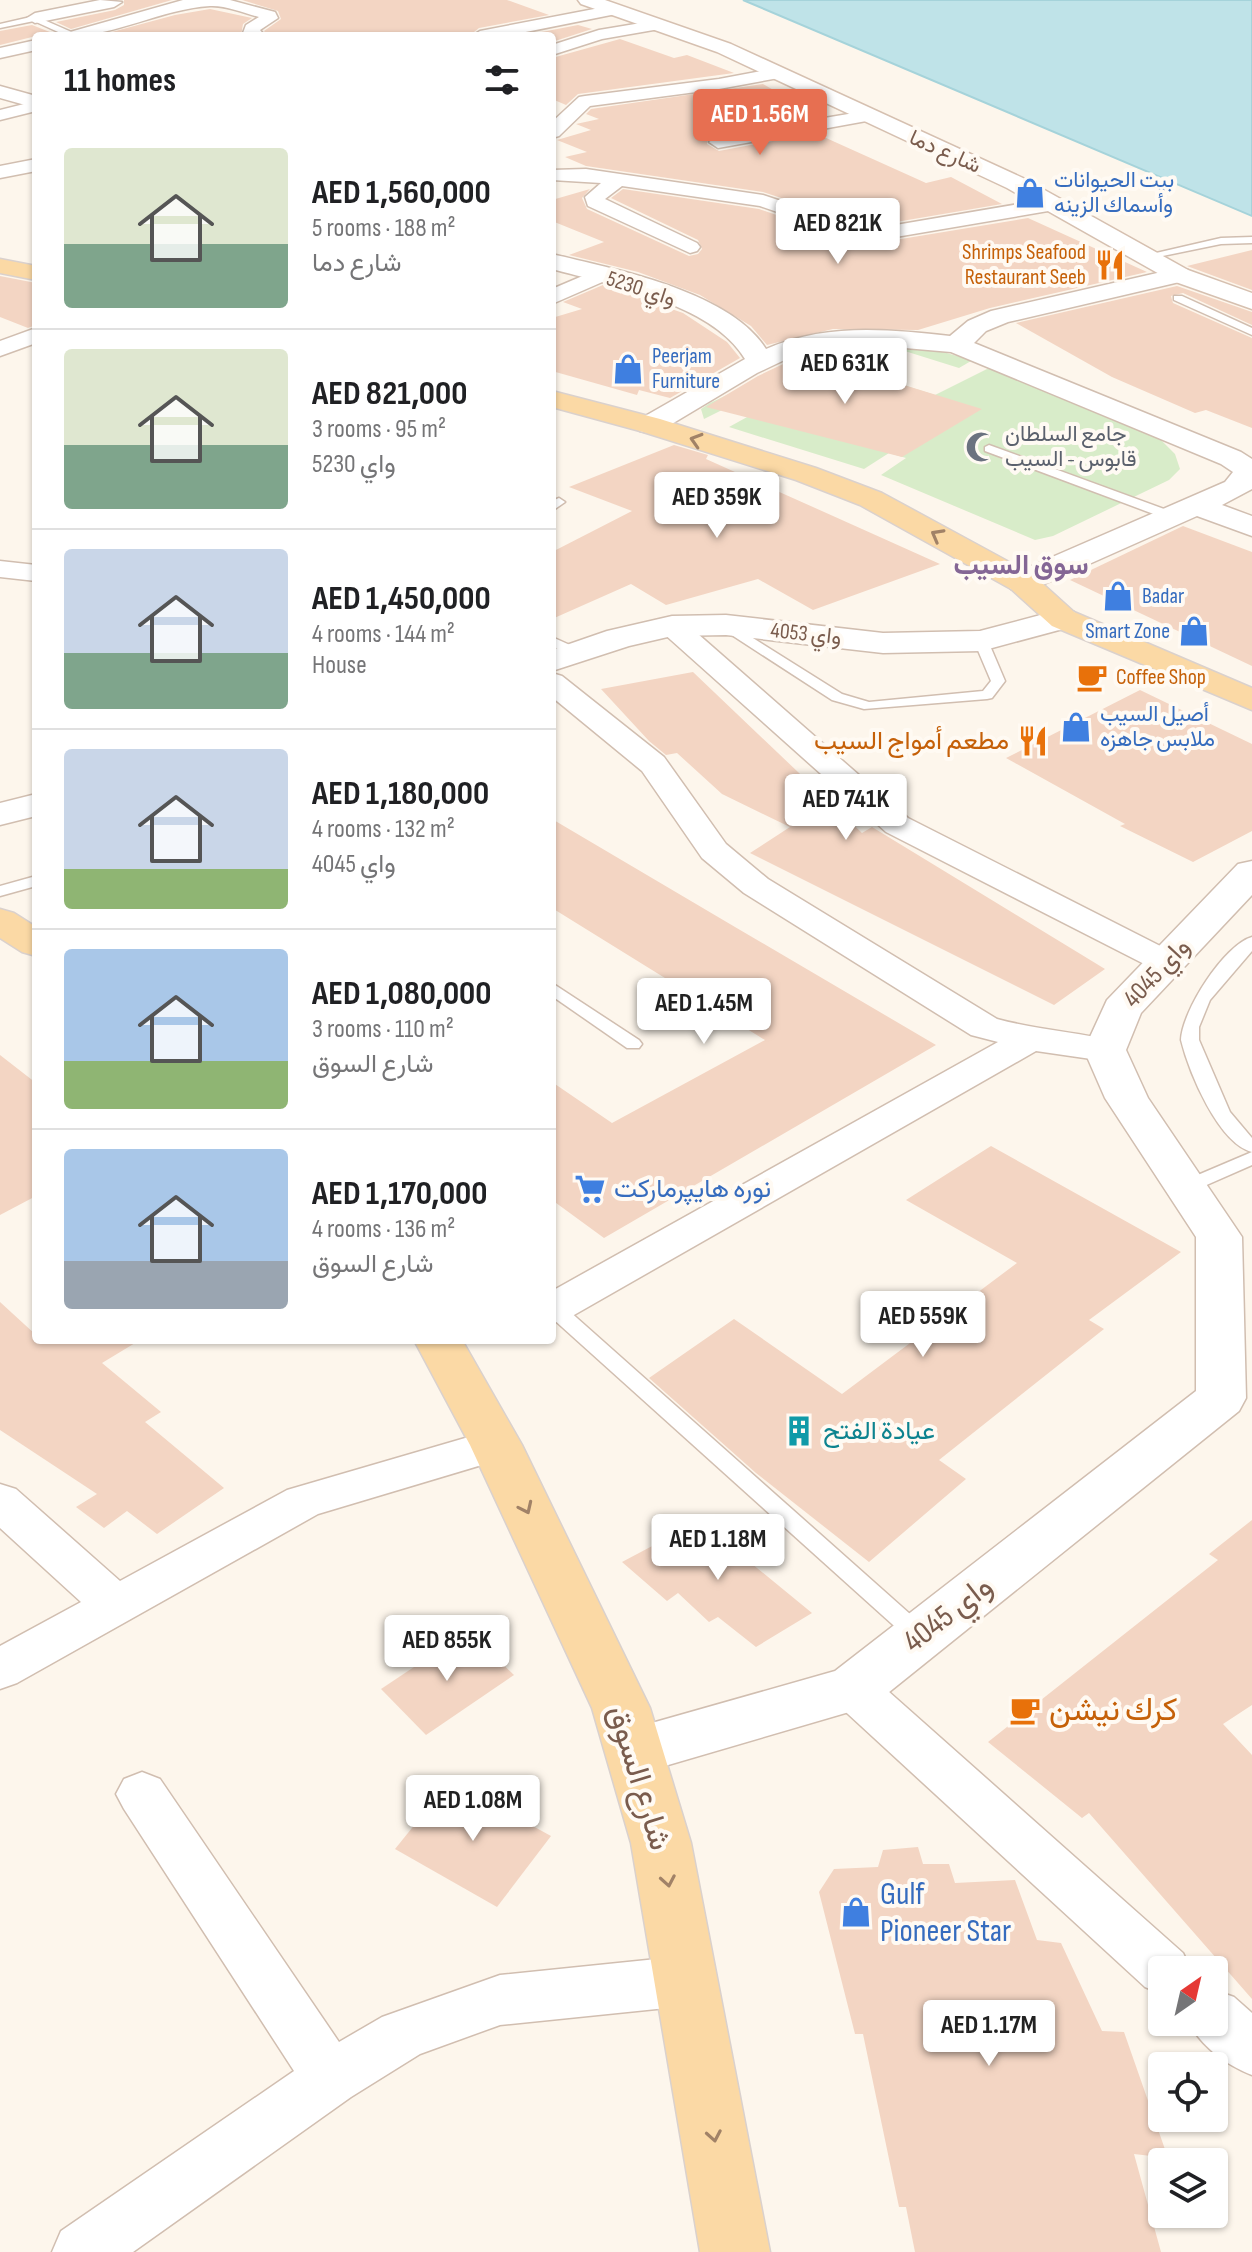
<!DOCTYPE html>
<html lang="en">
<head>
<meta charset="utf-8">
<style>
  body { margin:0; font-family:"Sofia Sans Condensed",Vazirmatn,sans-serif; background:#f6f6f6; color:#202124; height:100vh; display:flex; flex-direction:column; font-size:30px; white-space:nowrap }
  * { box-sizing:border-box; margin:0 }
  p { font-size:26px; color:#757577 }
  .icon { flex:none; width:44px; height:44px; fill:none; stroke:currentColor; stroke-width:2; stroke-linecap:round; stroke-linejoin:round }
  .map { position:relative; flex:1; overflow:hidden }
  .sheet { position:absolute; left:32px; top:32px; width:524px; height:1312px; display:flex; flex-direction:column; background:#fff; border-radius:8px; box-shadow:0 2px 6px #0004 }
  .sheet>* { flex:none }
  .needle { width:52px; rotate:34deg }
  .tools { position:absolute; left:1148px; top:1956px; display:grid; gap:16px }
  .tools a { display:grid; place-items:center; width:80px; height:80px; border-radius:8px; background:#fff; box-shadow:0 2px 6px #0004; font-size:40px }
  .price { position:absolute; translate:-50% -68px; padding:0 18px; border-radius:8px; background:#fff; color:#222; font-size:26px; line-height:52px; filter:drop-shadow(0 2px 4px #0008) }
  .price::after { content:''; position:absolute; left:50%; top:48px; width:24px; height:18px; margin-left:-12px; background:inherit; clip-path:polygon(0 0,100% 0,50% 100%) }
  .price.active { background:#e76f51; color:#fff }
  ul { padding:0; list-style:none }
  li { display:flex; align-items:center; gap:24px; height:200px; padding:0 32px }
  li+li { border-top:2px solid #e0e0e0 }
  li span { display:grid; place-items:center; flex:none; width:224px; height:160px; border-radius:8px; color:#555 }
  li>.icon { margin-inline-start:auto }
  span .icon { width:96px; height:96px; fill:#fffc; stroke-width:1 }
  li b { font-size:34px }
  h2 { display:flex; justify-content:space-between; align-items:center; height:96px; padding:0 32px; font-size:34px }
  .map>svg:first-child { display:block }
  .green { fill:#d8ecc9 }
  .water { fill:#bfe3e8; stroke:#a5d3da; stroke-width:2 }
  .building { fill:#f3d5c3 }
  .lines { fill:none; stroke-linecap:round; stroke-linejoin:round }
  .service-casing { stroke:#d1beb0; stroke-width:3 }
  .minor-casing { stroke:#d1beb0; stroke-width:3 }
  .tertiary-casing { stroke:#d1beb0; stroke-width:3 }
  .secondary-casing { stroke:#d6c0b0; stroke-width:3 }
  .primary-casing { stroke:#dad1cd; stroke-width:3 }
  .service { fill:#fff; fill-rule:evenodd }
  .minor { fill:#fff; fill-rule:evenodd }
  .tertiary { fill:#fff; fill-rule:evenodd }
  .secondary { fill:#fff; fill-rule:evenodd }
  .primary { fill:#fbd9a5; fill-rule:evenodd }
  .oneway { stroke:#a18267 }
  .labels { text-anchor:middle; dominant-baseline:central; stroke-width:8; stroke-linejoin:round; paint-order:stroke }
  .far-street-label { font-size:22px; fill:#7a5c4d; stroke:#fffaf3 }
  .far-shop-label { font-size:22px; fill:#366cbe; stroke:#fffaf3; text-anchor:start }
  .far-food-label { font-size:22px; fill:#c56008; stroke:#fffaf3; text-anchor:end }
  .far-worship-label { font-size:22px; fill:#5b616d; stroke:#fffaf3; text-anchor:start }
  .food-label { font-size:26px; fill:#c56008; stroke:#fffaf3; text-anchor:end }
  .street-label { font-size:26px; fill:#7a5c4d; stroke:#fffaf3 }
  .shop-label { font-size:26px; fill:#366cbe; stroke:#fffaf3; text-anchor:start }
  .culture-label { font-size:26px; fill:#0d838f; stroke:#fffaf3; text-anchor:start }
  .far-district-label { font-size:28px; font-weight:bold; fill:#846695; stroke:#fffaf3 }
  .near-street-label { font-size:32px; fill:#7a5c4d; stroke:#fffaf3 }
  .near-food-label { font-size:32px; fill:#c56008; stroke:#fffaf3; text-anchor:start }
  .near-shop-label { font-size:32px; fill:#366cbe; stroke:#fffaf3; text-anchor:start }
</style>
</head>
<body>
<div class="map">
<svg width="1252" height="2252" viewBox="0 0 1252 2252">
  <rect width="100%" height="100%" fill="#fdf6ec"/>
  <path class="green" d="M832,346C882,346 924,342 971,361L959,368L892,347L849,368L935,395L989,368L1161,440L1175,454L1180,469L1169,480L1053,536L1035,540L881,475L906,458L889,453L864,469L729,427L749,416L726,408L704,419L701,409L710,403Z"/>
  <path class="water" d="M743,0H1252V216Z"/>
  <g class="building">
    <path d="M124,0H172L71,29L56,22L115,10L124,5Z"/>
    <path d="M242,0H507L549,15L479,28L469,36H268L264,31L281,19L278,11Z"/>
    <path d="M210,9L252,18L243,24L241,36H97L175,15Z"/>
    <path d="M32,25L60,36H36L0,45V31Z"/>
    <path d="M578,25L592,29L552,42V36H521Z"/>
    <path d="M620,39L674,58L687,55L734,73L578,94L566,105L552,99V58Z"/>
    <path d="M763,84L819,116L718,133L707,140V144L719,151L815,133L926,183L951,177L1002,204L884,224L836,216L763,192L586,166L565,157L587,152L557,140L591,130L576,124L599,119L586,114L591,109Z"/>
    <path d="M590,189L582,198L587,209L689,256L698,254L702,249L698,240L611,198L623,189L759,209L823,231L883,242L1028,218L1147,272L990,308L918,330L833,329L767,345L751,326L700,295L638,272L569,255L604,242L552,221V200Z"/>
    <path d="M1252,250V290L1187,266Z"/>
    <path d="M0,276L36,283V325L28,328L0,317Z"/>
    <path d="M603,285L683,313L727,342L740,358L670,398L639,390L637,395L552,371V318L582,309L563,302Z"/>
    <path d="M1177,286L1252,312V325L1183,293L1171,296L1173,303L1252,338V428L1206,410L1195,413L1112,377L1016,323Z"/>
    <path d="M824,350H847L816,358L982,409L902,457L706,407L758,376L798,357Z"/>
    <path d="M674,445L708,455L706,459L940,564L813,610L758,579L666,605L631,584L552,619V552L632,511L569,487Z"/>
    <path d="M1183,526L1252,552V666L1070,580Z"/>
    <path d="M693,672L862,833L872,827L1105,969L1054,1005L750,853L790,827L722,794L677,753L666,755L649,741L601,689Z"/>
    <path d="M1140,690L1252,744V831L1193,862L1120,826L1125,824L1006,758Z"/>
    <path d="M552,819L735,927L936,1045L604,1238L552,1200V1082L612,1123L765,1040L552,908Z"/>
    <path d="M0,1055L36,1083V1196L0,1215Z"/>
    <path d="M991,1146L1181,1252L1089,1320L1104,1329L939,1460L966,1479L869,1562L756,1473L649,1378L734,1319L842,1394L1017,1263L906,1200Z"/>
    <path d="M0,1302L36,1335V1340H140L102,1363L161,1412L145,1422L224,1488L157,1534L127,1511L104,1528L76,1507L97,1494L0,1430Z"/>
    <path d="M705,1518L749,1557L746,1559L812,1613L756,1647L718,1617L709,1622L678,1593L667,1601L622,1562Z"/>
    <path d="M1252,1520V1705L1223,1724L1252,1755V1999L1089,1813L1082,1818L988,1742L1218,1560L1209,1554Z"/>
    <path d="M468,1631L514,1675L426,1735L381,1689Z"/>
    <path d="M450,1781L551,1836L497,1907L395,1849Z"/>
    <path d="M918,1847L923,1864H949L955,1883L1015,1880L1037,1940L1061,1943L1102,2031L1124,2032L1168,2158L1134,2154L1161,2252H915L906,2207H899L863,2034H855L819,1892L834,1869L878,1867L883,1850Z"/>
  </g>
  <g class="lines">
    <g class="service-casing">
      <g id="service">
        <path d="M35,16L76,34L77,36H67L34,21L0,28V24Z"/>
        <path d="M1252,237V243L1221,244L1148,259L1143,256L1221,238Z"/>
        <path d="M1174,296H1182L1252,328V335L1174,300Z"/>
        <path d="M989,445L1175,513L1177,516L1167,519L985,451V447Z"/>
        <path d="M559,498L565,502L552,511V501Z"/>
        <path d="M726,621L842,694L869,702L983,691L991,681L974,641L981,637L988,641L1005,681L992,698L987,699L864,709L832,700L721,628L719,625Z"/>
        <path d="M552,637L581,650L583,653L576,657L552,646Z"/>
        <path d="M36,876V886L0,896V886Z"/>
        <path d="M1252,937V951L1210,1000L1199,1027V1040L1230,1112L1252,1138V1152C1218,1143 1189,1072 1181,1040C1182,1011 1224,945 1252,937Z"/>
        <path d="M552,983L639,1040L642,1044L639,1048H627L552,996Z"/>
        <path d="M1252,1152V1165L1193,1191L1186,1193L1177,1187L1179,1183Z"/>
        <path d="M552,1300L559,1302L928,1630L931,1636L928,1642L920,1645L912,1642L552,1318Z"/>
      </g>
    </g>
    <g class="minor-casing">
      <g id="minor">
        <path d="M100,0L122,2L114,7L35,23L27,18L35,13Z"/>
        <path d="M183,0H230L275,12L278,18L260,30L265,36H245L243,33L246,25L259,17C244,13 225,5 210,6C161,9 117,36 68,36L70,32Z"/>
        <path d="M615,5L621,7V13L506,36H472L480,31Z"/>
        <path d="M659,20L665,22V28L602,39L552,55V45L599,30Z"/>
        <path d="M36,40V50L0,58V48Z"/>
        <path d="M778,68L784,69L787,73L784,77L719,89L590,106L559,136L552,138V122L579,97L585,96L719,79Z"/>
        <path d="M36,101V111L0,120V110Z"/>
        <path d="M866,111L875,116L872,120L718,148L709,142L718,136Z"/>
        <path d="M36,159V171L0,178V166Z"/>
        <path d="M586,169L763,195L835,219L884,227L1054,198L1064,204L1054,210L884,239L824,228L760,206L622,186L605,199L697,243L700,247L697,251L690,253L588,206L585,197L601,183L552,180V170Z"/>
        <path d="M599,269L610,275L607,280L552,304V289Z"/>
        <path d="M36,328V343L0,356V341Z"/>
        <path d="M0,561L36,565V581L0,577Z"/>
        <path d="M672,618L682,620L908,818L1178,955L1183,962L1178,969L1166,972L1154,969L886,832L662,632L658,626L662,620Z"/>
        <path d="M552,673L562,676L664,757L726,844L768,879L997,1019C1037,1030 1078,1032 1118,1042L1123,1050L1118,1058L1105,1061L1036,1051L567,1319L552,1323V1291L998,1042L971,1035L744,893L702,858L642,771L552,697Z"/>
        <path d="M496,1429L512,1434L518,1445L512,1456L318,1514L17,1683L0,1689V1646L81,1602L0,1528V1484L16,1489L120,1581L287,1490Z"/>
        <path d="M853,1669L870,1675L1183,1953L1191,1970H1162V1994L1145,1987L836,1703L828,1689L836,1675Z"/>
        <path d="M142,1772L160,1779L339,2042L382,2017L500,1975L686,1956L705,1963L713,1981L705,1999L686,2006L500,2025L420,2054L351,2097L133,2252H52L61,2231L294,2071L124,1809L116,1794L124,1779Z"/>
        <path d="M1214,1990L1234,1997L1252,2013V2075C1228,2066 1200,2046 1189,2022H1214Z"/>
      </g>
    </g>
    <g class="tertiary-casing">
      <g id="tertiary">
        <path d="M0,86L36,96V108L0,98Z"/>
        <path d="M552,254C614,269 730,291 766,349C825,323 887,329 950,336L968,321L991,311L1179,268L1188,270L1191,275L1188,280L1008,322L986,331L974,343L1241,452L1252,459V489L1222,505L1252,516V536L1197,516L1033,589L1022,591L1011,589L1006,582L1011,575L1225,482L1233,472L1221,464L951,352L882,346L824,347L797,354L757,373L660,431L650,433L640,431L636,425L640,419L745,359C712,303 610,285 552,269Z"/>
        <path d="M1063,609L1074,612L1079,619L1074,626L981,651L883,653L726,635L672,636L629,646L552,671V650L607,631L672,616L726,615L883,633L980,631Z"/>
        <path d="M36,794V816L0,825V803Z"/>
        <path d="M1252,861V895L1141,1013L1126,1050L1148,1098L1242,1237L1246,1398L1239,1411L873,1705L634,1775L613,1768L605,1751L613,1734L835,1671L1196,1391V1237L1105,1098L1084,1050L1107,1000L1238,864Z"/>
      </g>
    </g>
    <g class="secondary-casing">
      <path id="secondary" d="M578,0H605L731,44L1023,178L1188,270L1252,293V309L1170,280L1007,188L717,52L581,4Z"/>
    </g>
    <g class="primary-casing">
      <g id="primary">
        <path d="M0,259L36,266V280L0,273Z"/>
        <path d="M552,391L660,419L816,468L882,493L1033,575L1074,612L1252,688V710L1052,626L1011,589L860,505L796,480L640,431L552,407Z"/>
        <path d="M0,909L14,913L36,927V956L22,952L0,938Z"/>
        <path d="M414,1340H462L522,1445L650,1708L691,1843L770,2252H700L631,1843L592,1708L470,1445Z"/>
      </g>
    </g>
    <use href="#service" class="service"/>
    <use href="#minor" class="minor"/>
    <use href="#tertiary" class="tertiary"/>
    <use href="#secondary" class="secondary"/>
    <use href="#primary" class="primary"/>
  </g>
  <defs><path id="oneway-chevron" d="M-2-3.5L2.5 0L-2 3.5" fill="none" stroke-width="1.6" stroke-linecap="round" stroke-linejoin="round" transform="scale(2)"/></defs>
  <g class="oneway">
    <use href="#oneway-chevron" transform="translate(696 440) rotate(-163)"/>
    <use href="#oneway-chevron" transform="translate(937 535) rotate(-151)"/>
    <use href="#oneway-chevron" transform="translate(526 1508) rotate(65)"/>
    <use href="#oneway-chevron" transform="translate(668 1881) rotate(80)"/>
    <use href="#oneway-chevron" transform="translate(714 2136) rotate(80)"/>
  </g>
  <defs>
    <g id="shop-bare" transform="scale(2.4)"><path d="M-5-2.5h2.3a2.7 3.5 0 0 1 5.4 0H5L5.5 6h-11ZM-1.5-2.5h3a1.5 2.3 0 0 0-3 0Z" fill="#3f7fe0" stroke="#fffaf3" stroke-width="2.5" paint-order="stroke"/></g>
    <g id="restaurant-bare" transform="scale(2.4)"><path d="M-5-6h1v4h1v-4h1v4h1v-4h1v5L-1.5 .5V6h-2V.5L-5-1ZM5-6V6H3V1.5H1.5Q1.5-4 5-6Z" fill="#e8710a" stroke="#fffaf3" stroke-width="2.5" paint-order="stroke"/></g>
    <g id="mosque-bare" transform="scale(2.4)"><path d="M3.5-4.9A6 6 0 1 0 3.5 4.9A5 5 0 1 1 3.5-4.9Z" fill="#6b7280" stroke="#fffaf3" stroke-width="2.5" paint-order="stroke"/></g>
    <g id="cafe-bare" transform="scale(2.4)"><path d="M-5.5-4.5H6V0H3Q3 3.5 0 3.5H-2.5Q-5.5 3.5-5.5 0ZM3-3.2v2h1.7v-2ZM-6 4.5H4V6H-6Z" fill="#e8710a" stroke="#fffaf3" stroke-width="2.5" paint-order="stroke"/></g>
    <g id="supermarket-bare" transform="scale(2.4)"><path d="M-6-5.5h2.5l.6 2H6L4.5 2H-2.5L-4.4-4H-6ZM-1.5 3.2a1.3 1.3 0 1 0 .1 0ZM3 3.2a1.3 1.3 0 1 0 .1 0Z" fill="#3f7fe0" stroke="#fffaf3" stroke-width="2.5" paint-order="stroke"/></g>
    <g id="building-bare" transform="scale(2.4)"><path d="M-4-6H4V6H1V3H-1V6H-4ZM-2.5-4.3h1.7v1.8h-1.7ZM.8-4.3h1.7v1.8H.8ZM-2.5-1h1.7V.8h-1.7ZM.8-1h1.7V.8H.8Z" fill="#0f9aa8" stroke="#fffaf3" stroke-width="2.5" paint-order="stroke"/></g>
  </defs>
  <g fill-rule="evenodd">
    <use href="#shop-bare" x="1030" y="193"/>
    <use href="#restaurant-bare" x="1110" y="265"/>
    <use href="#shop-bare" x="628" y="369"/>
    <use href="#mosque-bare" x="981" y="447"/>
    <use href="#shop-bare" x="1118" y="596"/>
    <use href="#shop-bare" x="1194" y="631"/>
    <use href="#cafe-bare" x="1092" y="677"/>
    <use href="#shop-bare" x="1076" y="727"/>
    <use href="#restaurant-bare" x="1033" y="741"/>
    <use href="#supermarket-bare" x="590" y="1189"/>
    <use href="#building-bare" x="799" y="1431"/>
    <use href="#cafe-bare" x="1025" y="1710"/>
    <use href="#shop-bare" x="856" y="1912"/>
  </g>
  <g class="labels">
    <g class="far-street-label">
      <text transform="translate(945 152) rotate(24)">شارع دما</text>
      <text transform="translate(641 289) rotate(18)">واي 5230</text>
      <text transform="translate(806 634) rotate(6)">واي 4053</text>
    </g>
    <g class="far-shop-label">
      <text x="1054" y="180">بيت الحيوانات<tspan x="1054" dy="25">وأسماك الزينه</tspan></text>
      <text x="652" y="356">Peerjam<tspan x="652" dy="25">Furniture</tspan></text>
      <text x="1142" y="596">Badar</text>
      <text x="1170" y="631" text-anchor="end">Smart Zone</text>
      <text x="1100" y="714">أصيل السيب<tspan x="1100" dy="25">ملابس جاهزه</tspan></text>
    </g>
    <g class="far-food-label">
      <text x="1086" y="252">Shrimps Seafood<tspan x="1086" dy="25">Restaurant Seeb</tspan></text>
      <text x="1116" y="677" text-anchor="start">Coffee Shop</text>
    </g>
    <g class="far-worship-label">
      <text x="1005" y="434">جامع السلطان<tspan x="1005" dy="25">قابوس - السيب</tspan></text>
    </g>
    <g class="food-label">
      <text x="1009" y="741">مطعم أمواج السيب</text>
    </g>
    <g class="street-label">
      <text transform="translate(1157 973) rotate(-47)">واي 4045</text>
    </g>
    <g class="shop-label">
      <text x="614" y="1189">نوره هايپرماركت</text>
    </g>
    <g class="culture-label">
      <text x="823" y="1431">عيادة الفتح</text>
    </g>
    <g class="far-district-label">
      <text x="1021" y="565">سوق السيب</text>
    </g>
    <g class="near-street-label">
      <text transform="translate(948 1614) rotate(-38)">واي 4045</text>
      <text transform="translate(639 1778) rotate(73)">شارع السوق</text>
    </g>
    <g class="near-food-label">
      <text x="1049" y="1710">كرك نيشن</text>
    </g>
    <g class="near-shop-label">
      <text x="880" y="1894">Gulf<tspan x="880" dy="37">Pioneer Star</tspan></text>
    </g>
  </g>
</svg>
<div class="tools">
<a><svg class="needle" viewBox="-14 -14 28 28"><path d="M0-13l5 13h-10z" fill="#e53935"/><path d="M0 13l5-13h-10z" fill="#757577"/></svg></a>
<a><svg class="icon" aria-label="locate" viewBox="0 0 24 24"><circle cx="12" cy="12" r="6"/><path d="M12 2v4M12 18v4M2 12h4M18 12h4"/></svg></a>
<a><svg class="icon" aria-label="layers" viewBox="0 0 24 24"><path d="M12 4l9 5-9 5-9-5zM3 14l9 5 9-5"/></svg></a>
</div>
<b class="price active" style="left:760px;top:157px">AED 1.56M</b>
<b class="price" style="left:838px;top:266px">AED 821K</b>
<b class="price" style="left:845px;top:406px">AED 631K</b>
<b class="price" style="left:717px;top:540px">AED 359K</b>
<b class="price" style="left:846px;top:842px">AED 741K</b>
<b class="price" style="left:704px;top:1046px">AED 1.45M</b>
<b class="price" style="left:923px;top:1359px">AED 559K</b>
<b class="price" style="left:718px;top:1582px">AED 1.18M</b>
<b class="price" style="left:447px;top:1683px">AED 855K</b>
<b class="price" style="left:473px;top:1843px">AED 1.08M</b>
<b class="price" style="left:989px;top:2068px">AED 1.17M</b>
<section class="sheet">
<h2>11 homes<svg class="icon" aria-label="filters" viewBox="0 0 24 24"><path d="M4 7h16M4 17h16"/><circle cx="9" cy="7" r="2"/><circle cx="15" cy="17" r="2"/></svg></h2>
<ul>
<li><span style="background:linear-gradient(#dfe7d0 60%,#7fa58c 0)"><svg class="icon" aria-label="home" viewBox="0 0 24 24"><path d="M3 11l9-7 9 7M6 9v11h12V9"/></svg></span><div><b>AED 1,560,000</b><p>5 rooms · 188 m²</p><p>شارع دما</p></div></li>
<li><span style="background:linear-gradient(#dfe7d0 60%,#7fa58c 0)"><svg class="icon" aria-label="home" viewBox="0 0 24 24"><path d="M3 11l9-7 9 7M6 9v11h12V9"/></svg></span><div><b>AED 821,000</b><p>3 rooms · 95 m²</p><p>واي 5230</p></div></li>
<li><span style="background:linear-gradient(#c9d6e8 65%,#7fa58c 0)"><svg class="icon" aria-label="home" viewBox="0 0 24 24"><path d="M3 11l9-7 9 7M6 9v11h12V9"/></svg></span><div><b>AED 1,450,000</b><p>4 rooms · 144 m²</p><p>House</p></div></li>
<li><span style="background:linear-gradient(#c9d6e8 75%,#8fb573 0)"><svg class="icon" aria-label="home" viewBox="0 0 24 24"><path d="M3 11l9-7 9 7M6 9v11h12V9"/></svg></span><div><b>AED 1,180,000</b><p>4 rooms · 132 m²</p><p>واي 4045</p></div></li>
<li><span style="background:linear-gradient(#a9c7e8 70%,#8fb573 0)"><svg class="icon" aria-label="home" viewBox="0 0 24 24"><path d="M3 11l9-7 9 7M6 9v11h12V9"/></svg></span><div><b>AED 1,080,000</b><p>3 rooms · 110 m²</p><p>شارع السوق</p></div></li>
<li><span style="background:linear-gradient(#a9c7e8 70%,#9aa5b1 0)"><svg class="icon" aria-label="home" viewBox="0 0 24 24"><path d="M3 11l9-7 9 7M6 9v11h12V9"/></svg></span><div><b>AED 1,170,000</b><p>4 rooms · 136 m²</p><p>شارع السوق</p></div></li>
</ul>
</section>
</div>
</body>
</html>
